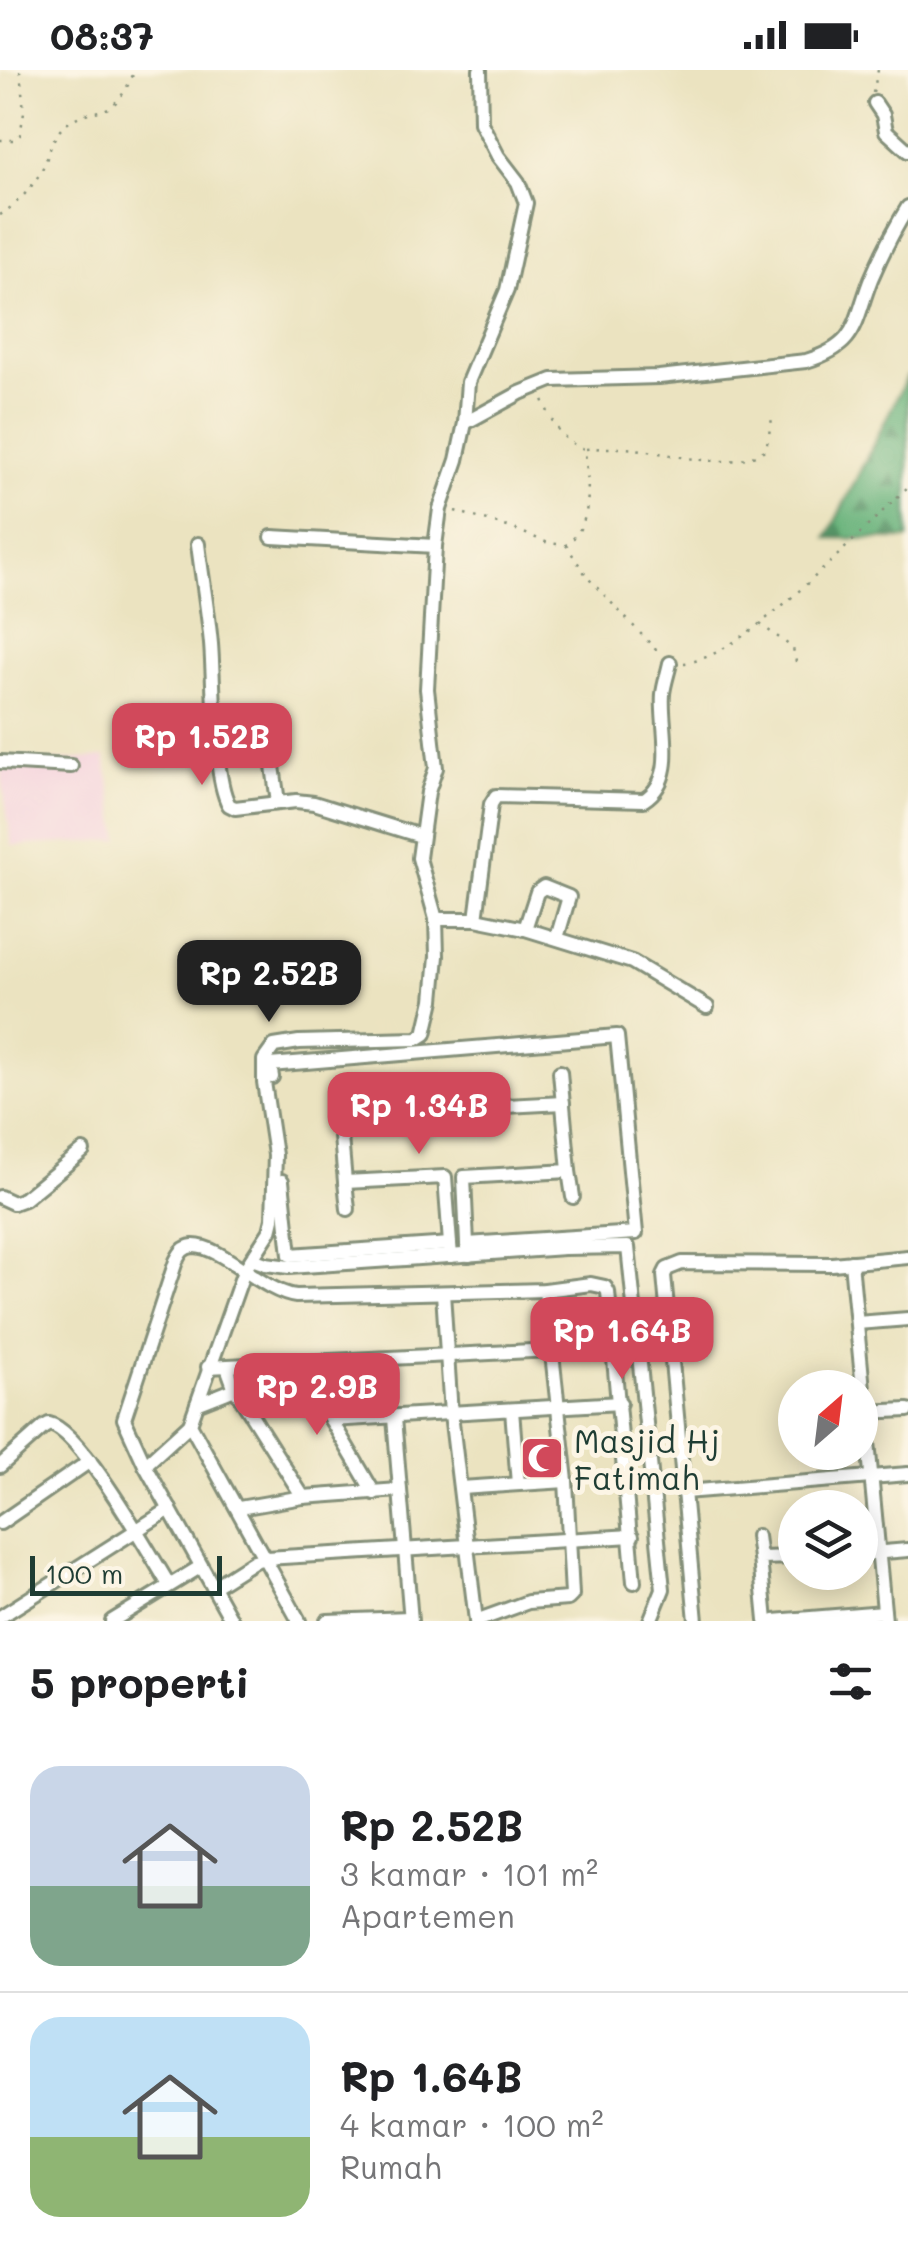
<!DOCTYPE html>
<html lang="id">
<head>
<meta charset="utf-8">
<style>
  body { margin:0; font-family:Mali,sans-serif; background:#f2f2f2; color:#202124; height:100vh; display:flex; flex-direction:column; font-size:38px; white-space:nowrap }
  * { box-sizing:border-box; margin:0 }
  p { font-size:32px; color:#757577 }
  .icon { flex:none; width:55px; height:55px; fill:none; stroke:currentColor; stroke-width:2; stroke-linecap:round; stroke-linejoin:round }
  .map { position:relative; height:1551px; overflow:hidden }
  .side { display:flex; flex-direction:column; background:#fff; flex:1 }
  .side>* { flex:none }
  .needle { width:65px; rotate:28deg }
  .controls { position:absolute; left:778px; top:1300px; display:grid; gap:20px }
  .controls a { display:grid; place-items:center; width:100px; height:100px; border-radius:50%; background:#fff; box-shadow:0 5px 25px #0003; font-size:50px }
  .scale { position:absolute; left:30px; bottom:25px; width:192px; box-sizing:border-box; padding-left:10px; border:5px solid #1f3d34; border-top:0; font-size:28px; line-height:35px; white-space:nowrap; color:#1f3d34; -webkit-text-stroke:8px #fcf5e5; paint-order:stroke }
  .price { position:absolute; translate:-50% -85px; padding:0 22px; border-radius:20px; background:#d1495b; color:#fff; font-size:32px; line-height:65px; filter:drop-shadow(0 2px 5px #0008) }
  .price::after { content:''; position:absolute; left:50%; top:60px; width:30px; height:22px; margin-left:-15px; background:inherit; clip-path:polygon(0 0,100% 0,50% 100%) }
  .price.on { background:#222; color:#fff }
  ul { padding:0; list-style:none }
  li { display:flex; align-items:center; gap:30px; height:250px; padding:0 30px }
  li+li { border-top:2px solid #e0e0e0 }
  li span { display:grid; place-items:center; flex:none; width:280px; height:200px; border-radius:30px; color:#555 }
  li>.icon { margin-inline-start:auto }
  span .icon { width:120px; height:120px; fill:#fffc; stroke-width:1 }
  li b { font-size:42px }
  h2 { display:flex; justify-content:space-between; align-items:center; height:120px; padding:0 30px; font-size:42px }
  .status { display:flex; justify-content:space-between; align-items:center; height:70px; padding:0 50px; background:#fff; direction:ltr }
  .status svg { height:28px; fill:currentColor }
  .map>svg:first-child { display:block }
  .built { fill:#f4cfdd }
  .forest { fill:url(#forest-firs); stroke:#447857; stroke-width:2.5 }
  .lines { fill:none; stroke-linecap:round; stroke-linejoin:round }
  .minor-casing { stroke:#85907a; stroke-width:18 }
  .path { stroke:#85907a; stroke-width:2.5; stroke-dasharray:2.5 8; stroke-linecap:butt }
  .minor { stroke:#fff; stroke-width:12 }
  .labels { text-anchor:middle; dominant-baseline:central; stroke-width:10; stroke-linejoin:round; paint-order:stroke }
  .poi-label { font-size:32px; fill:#1f3d34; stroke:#fcf5e5; text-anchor:start }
</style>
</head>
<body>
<div class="status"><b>08:37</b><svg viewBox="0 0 49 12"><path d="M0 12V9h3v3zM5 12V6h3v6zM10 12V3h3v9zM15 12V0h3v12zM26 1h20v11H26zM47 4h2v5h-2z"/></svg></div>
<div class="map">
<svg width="908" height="1551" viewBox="0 0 908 1551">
  <defs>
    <pattern id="forest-firs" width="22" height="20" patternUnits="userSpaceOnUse" patternTransform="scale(2.5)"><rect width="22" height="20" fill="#68b27a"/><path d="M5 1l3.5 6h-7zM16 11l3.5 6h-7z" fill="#559265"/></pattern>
  </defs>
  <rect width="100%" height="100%" fill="#fcf5e5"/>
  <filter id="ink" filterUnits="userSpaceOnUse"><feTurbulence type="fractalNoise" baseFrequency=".01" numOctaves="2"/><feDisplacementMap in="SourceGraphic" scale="20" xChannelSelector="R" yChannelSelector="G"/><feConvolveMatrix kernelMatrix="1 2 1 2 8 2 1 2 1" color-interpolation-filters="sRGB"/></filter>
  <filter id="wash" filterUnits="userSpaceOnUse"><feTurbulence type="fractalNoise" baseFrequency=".0048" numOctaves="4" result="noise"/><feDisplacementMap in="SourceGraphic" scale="40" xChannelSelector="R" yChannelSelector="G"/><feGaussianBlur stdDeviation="2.25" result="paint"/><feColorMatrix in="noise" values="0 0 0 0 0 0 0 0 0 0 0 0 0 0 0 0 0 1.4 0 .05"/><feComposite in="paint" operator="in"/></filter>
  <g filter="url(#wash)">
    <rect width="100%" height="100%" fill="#ebe3c0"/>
    <path class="built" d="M105,687L120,770L12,776L0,696Z"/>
    <path class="forest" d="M908,305V469L827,468Z"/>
  </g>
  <g filter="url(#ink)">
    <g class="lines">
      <g class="minor-casing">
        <g id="minor">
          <path d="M875,33L883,45L886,61L908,81"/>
          <path d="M465,353L520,323L552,310L659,307L806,291C859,275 854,252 871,209C882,183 893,161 908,137"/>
          <path d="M272,467L435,476"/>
          <path d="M198,474C202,507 208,540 211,574C214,609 213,708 229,735L235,738L296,731L314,733L421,766"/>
          <path d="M250,656H265L268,660L278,732"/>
          <path d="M0,692L71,696"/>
          <path d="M436,849H476L525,859L632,892L707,937"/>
          <path d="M476,849L491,734L496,726L644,730C679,708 660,657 663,624C664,614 668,603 670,593"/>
          <path d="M525,859L537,822L544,817L569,827L557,868"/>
          <path d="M272,1007L270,995L617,966L636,1163L467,1174L469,1185"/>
          <path d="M337,1022L345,1112L445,1107L450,1174"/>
          <path d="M339,1045L563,1033"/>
          <path d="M569,1101L573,1127"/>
          <path d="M282,1111L290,1185L450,1174L451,1186"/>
          <path d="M345,1112L348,1139"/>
          <path d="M0,1127L13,1133L24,1129L83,1081"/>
          <path d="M467,1174L464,1107L569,1101L560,1002"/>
          <path d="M252,1189L266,1194L289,1197L564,1178L628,1177L663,1519L650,1551"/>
          <path d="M851,1192L885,1551"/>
          <path d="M443,1223L451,1344L476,1551"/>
          <path d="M857,1253L908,1249"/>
          <path d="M297,1292L374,1423"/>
          <path d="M208,1297L551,1280"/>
          <path d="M227,1297L235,1319L303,1427"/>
          <path d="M235,1319L197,1334L190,1354L299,1551"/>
          <path d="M197,1334L244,1201L270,1161L273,1149L275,1085L264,1012V990L274,976L299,972L417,969L425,964L433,930L437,886L436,849L419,788L428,722L436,698L427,619L435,476L440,439L457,390L465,353L468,312L507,220L526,133L518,112L498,86L481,53L480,0"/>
          <path d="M512,1340L518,1414"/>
          <path d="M864,1342L908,1340"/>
          <path d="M394,1348L411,1551"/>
          <path d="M331,1350L620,1333"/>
          <path d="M145,1395L190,1354"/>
          <path d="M0,1396L44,1357L49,1354C80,1359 150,1484 169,1515"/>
          <path d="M461,1418L566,1411"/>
          <path d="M684,1422L908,1404"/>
          <path d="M239,1438L303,1427L399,1420"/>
          <path d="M0,1453L90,1391"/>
          <path d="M757,1466L760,1488"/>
          <path d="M860,1484L908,1480"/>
          <path d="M213,1517L254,1491L266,1488L632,1466"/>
          <path d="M0,1547L170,1439"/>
          <path d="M112,1551L200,1497"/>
          <path d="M232,1551L145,1395L124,1349L176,1191C180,1183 183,1177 193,1176C221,1175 263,1222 296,1226L545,1220L591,1214L605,1217L608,1222L634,1512"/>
          <path d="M327,1551L410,1548"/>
          <path d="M476,1551L528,1532L568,1529L572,1525L566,1411L545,1220"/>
          <path d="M696,1551L664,1205L667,1199L682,1193L832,1194L908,1187"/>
          <path d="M766,1551L760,1488L795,1487"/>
          <path d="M774,1551L884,1542"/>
        </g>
      </g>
      <g class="path">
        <path d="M873,23L878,0"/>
        <path d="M0,70H14L20,65L24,42L20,0"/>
        <path d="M0,145C19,133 36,114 45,93C50,81 52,68 62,58C95,27 109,62 135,0"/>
        <path d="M586,379C599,378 612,378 625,378C668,381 728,405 766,379L773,344"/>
        <path d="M455,441L514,459L548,473L566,475C596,452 587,411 585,379C561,372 549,348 542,326"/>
        <path d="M566,475L588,508L659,583"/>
        <path d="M760,554L793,578L797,596"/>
        <path d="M684,593C743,589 862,459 908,417"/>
      </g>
      <use href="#minor" class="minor"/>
    </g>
  </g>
  <defs>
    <g id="mosque-square" transform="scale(2.25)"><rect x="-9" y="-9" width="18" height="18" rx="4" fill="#d1495b" stroke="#fcf5e5"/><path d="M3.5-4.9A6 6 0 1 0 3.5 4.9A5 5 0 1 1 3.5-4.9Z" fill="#fff"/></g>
  </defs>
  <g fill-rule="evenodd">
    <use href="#mosque-square" x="542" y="1388"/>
  </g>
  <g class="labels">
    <g class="poi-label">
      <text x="574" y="1370">Masjid Hj<tspan x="574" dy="37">Fatimah</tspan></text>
    </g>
  </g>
</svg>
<div class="controls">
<a><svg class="needle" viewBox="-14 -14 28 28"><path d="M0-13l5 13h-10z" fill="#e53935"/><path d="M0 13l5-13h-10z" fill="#757577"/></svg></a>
<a><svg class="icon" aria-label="layers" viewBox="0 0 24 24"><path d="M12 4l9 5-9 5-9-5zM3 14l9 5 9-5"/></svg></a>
</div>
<div class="scale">100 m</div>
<b class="price" style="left:202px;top:718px">Rp 1.52B</b>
<b class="price on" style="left:269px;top:955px">Rp 2.52B</b>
<b class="price" style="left:419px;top:1087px">Rp 1.34B</b>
<b class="price" style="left:622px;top:1312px">Rp 1.64B</b>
<b class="price" style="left:317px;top:1368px">Rp 2.9B</b>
</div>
<section class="side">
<h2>5 properti<svg class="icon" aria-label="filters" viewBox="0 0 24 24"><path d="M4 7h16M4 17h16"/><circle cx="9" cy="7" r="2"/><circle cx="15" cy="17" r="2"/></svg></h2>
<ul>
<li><span style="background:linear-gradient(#c9d6e8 60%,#7fa58c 0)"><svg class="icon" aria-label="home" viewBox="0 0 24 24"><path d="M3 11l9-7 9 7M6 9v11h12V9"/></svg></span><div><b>Rp 2.52B</b><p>3 kamar · 101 m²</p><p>Apartemen</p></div></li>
<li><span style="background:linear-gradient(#bfe0f5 60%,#8fb573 0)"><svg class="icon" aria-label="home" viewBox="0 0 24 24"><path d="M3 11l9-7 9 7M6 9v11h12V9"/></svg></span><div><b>Rp 1.64B</b><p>4 kamar · 100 m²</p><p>Rumah</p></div></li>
</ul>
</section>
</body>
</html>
